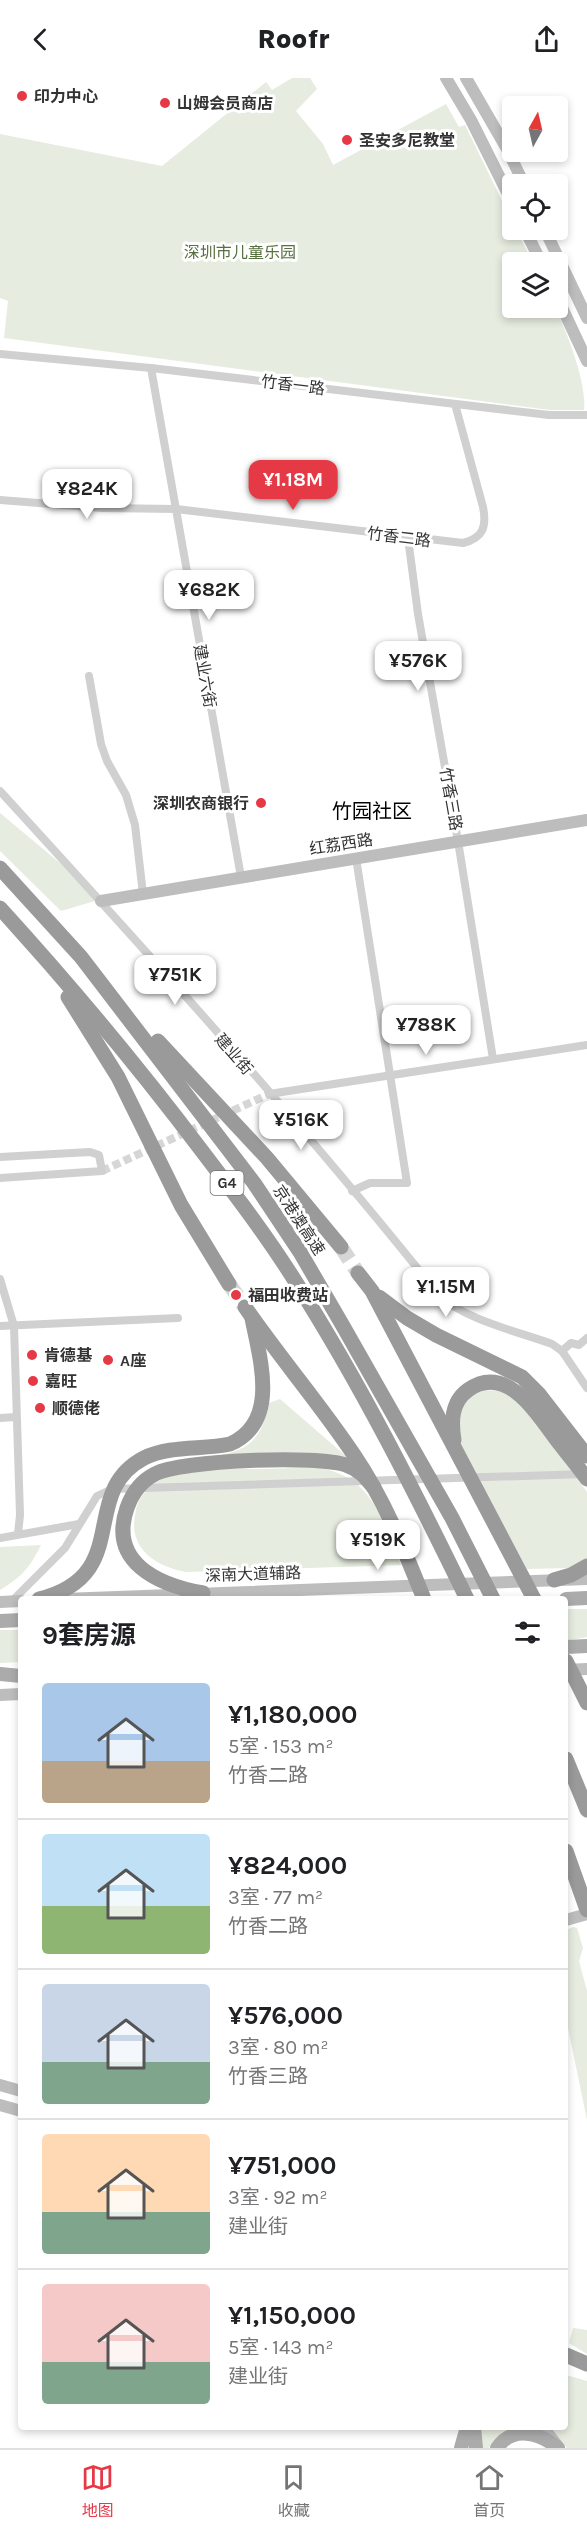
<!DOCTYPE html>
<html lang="zh">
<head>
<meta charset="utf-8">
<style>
  body { margin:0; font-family:Karla,"Noto Sans SC",sans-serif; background:#f6f6f6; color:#202124; height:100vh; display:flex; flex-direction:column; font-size:22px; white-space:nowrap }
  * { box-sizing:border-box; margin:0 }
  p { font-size:20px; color:#757577 }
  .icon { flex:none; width:33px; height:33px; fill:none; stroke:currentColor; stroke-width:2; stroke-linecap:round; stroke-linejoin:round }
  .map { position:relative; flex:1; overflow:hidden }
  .drawer { position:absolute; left:18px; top:1518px; width:550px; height:834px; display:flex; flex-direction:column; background:#fff; border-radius:6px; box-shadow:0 3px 9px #0003 }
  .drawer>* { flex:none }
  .needle { width:39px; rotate:8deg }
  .tools { position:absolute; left:502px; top:18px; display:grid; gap:12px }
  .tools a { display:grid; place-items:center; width:66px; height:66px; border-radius:6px; background:#fff; box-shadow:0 3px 9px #0003; font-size:30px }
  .price { position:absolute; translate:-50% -51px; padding:0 14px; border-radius:12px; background:#fff; color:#222; font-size:20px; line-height:39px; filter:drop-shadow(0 2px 3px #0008) }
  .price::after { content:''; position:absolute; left:50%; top:36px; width:18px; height:14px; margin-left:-9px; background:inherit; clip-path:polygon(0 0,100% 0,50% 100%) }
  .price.active { background:#e63946; color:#fff }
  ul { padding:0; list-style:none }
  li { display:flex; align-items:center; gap:18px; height:150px; padding:0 24px }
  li+li { border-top:2px solid #e0e0e0 }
  li span { display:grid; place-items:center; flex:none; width:168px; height:120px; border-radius:6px; color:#555 }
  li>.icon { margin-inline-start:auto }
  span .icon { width:72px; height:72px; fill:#fffc; stroke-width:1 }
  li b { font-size:26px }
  h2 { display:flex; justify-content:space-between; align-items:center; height:72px; padding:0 24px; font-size:26px }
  header { display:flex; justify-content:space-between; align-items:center; height:78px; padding:0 24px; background:#fff; font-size:27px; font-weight:800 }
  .tabs { display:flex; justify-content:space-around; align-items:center; height:84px; border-top:2px solid #e0e0e0; background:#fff; font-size:16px; color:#757577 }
  .tabs a { display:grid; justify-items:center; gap:3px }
  .tabs .active { color:#e63946 }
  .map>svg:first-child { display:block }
  .green { fill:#e6ecdf }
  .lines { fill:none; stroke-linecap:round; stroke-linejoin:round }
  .street-tunnel { stroke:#d6d6d6; stroke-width:8; stroke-dasharray:8 4; stroke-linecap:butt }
  .highway-tunnel { stroke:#d6d6d6; stroke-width:15; stroke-dasharray:15 8; stroke-linecap:butt }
  .street { stroke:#d0d0d0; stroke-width:8 }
  .secondary { stroke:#bdbdbd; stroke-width:12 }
  .primary { stroke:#ababab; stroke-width:14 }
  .highway { stroke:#9a9a9a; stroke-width:15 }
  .poi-dot { fill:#e63946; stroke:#fff; stroke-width:2 }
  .labels { text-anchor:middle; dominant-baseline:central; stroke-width:6; stroke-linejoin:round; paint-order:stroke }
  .shield { fill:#fff; stroke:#707070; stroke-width:1.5 }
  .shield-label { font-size:15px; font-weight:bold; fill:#333 }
  .poi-label { font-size:16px; font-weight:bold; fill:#333; stroke:#fff; text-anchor:start }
  .park-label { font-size:16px; fill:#56703f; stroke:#fff }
  .street-label { font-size:16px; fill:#333; stroke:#fff }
  .quarter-label { font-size:20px; fill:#000; stroke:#fff }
</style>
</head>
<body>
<header><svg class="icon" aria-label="back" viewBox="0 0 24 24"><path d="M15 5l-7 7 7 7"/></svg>Roofr<svg class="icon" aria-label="share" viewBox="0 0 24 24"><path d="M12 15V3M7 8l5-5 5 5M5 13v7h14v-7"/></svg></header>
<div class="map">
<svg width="587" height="2370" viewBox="0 0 587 2370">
  <rect width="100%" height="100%" fill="#fff"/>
  <g class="green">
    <path d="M292,0H310L317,11L296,33L323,66L333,87L446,26L459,49L465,47L513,145V152H516L533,184H513V230H555C567,254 587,305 584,332H550L4,260L8,223L0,220V56L162,88L266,4L272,12Z"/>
    <path d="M0,735L61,786L95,823L61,833L0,773Z"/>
    <path d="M481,1312L501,1313L521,1326L533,1339L587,1414V1482L569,1490L527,1491L458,1365L460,1331L473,1316Z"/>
    <path d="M280,1321L347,1379L324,1376L208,1380C248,1372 260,1366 269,1325Z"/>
    <path d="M320,1390C374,1400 381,1442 401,1487L186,1494C166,1490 143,1481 136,1459C133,1451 134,1441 136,1432C140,1413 160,1399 178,1395C197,1390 218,1391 238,1391C265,1391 293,1390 320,1390Z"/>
    <path d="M41,1467C29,1491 22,1498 0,1512V1469Z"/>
    <path d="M566,1531H587V1559L566,1563Z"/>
    <path d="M0,1552H21V1584L0,1585Z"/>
    <path d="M573,1849L577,1850L583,1870L579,1883L587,1913V2042L566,1940V1852Z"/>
    <path d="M573,2250L587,2252V2276L569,2265Z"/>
    <path d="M566,2297L587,2303V2370H567L551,2349H566Z"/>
    <path d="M479,2349H533L536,2353C515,2351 500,2350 489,2370H482Z"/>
  </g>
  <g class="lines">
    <path class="street-tunnel" d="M102,1093L269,1016"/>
    <g class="highway-tunnel">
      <path d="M341,1169L358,1195"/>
      <path d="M229,1206L245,1229"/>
    </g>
    <g class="street">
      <path d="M0,276L151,290L549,337H587"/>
      <path d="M151,290L241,799"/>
      <path d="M0,422L103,430L176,431L463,465C483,460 487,449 483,429L455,326"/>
      <path d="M408,460L418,536L458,763L493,981"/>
      <path d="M89,598L101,666L107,683L126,717L135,747L143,816"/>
      <path d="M0,713C150,877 300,1043 439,1217C463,1241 519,1254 552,1266L562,1273L587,1310"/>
      <path d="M269,1016L587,967"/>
      <path d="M0,1079L90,1074L99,1077L102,1093L0,1100"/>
      <path d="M352,1113L370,1105H407L356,780"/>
      <path d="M0,1201L14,1248L20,1437L18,1456"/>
      <path d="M0,1248L178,1240"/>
      <path d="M562,1273L571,1265L579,1267L587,1260"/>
      <path d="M0,1340L16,1339"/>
      <path d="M0,1460L79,1446"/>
      <path d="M12,1523L65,1470L97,1418L112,1411L584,1396"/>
    </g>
    <g class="secondary">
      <path d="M446,0L471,42L513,126"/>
      <path d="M466,0L507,71L524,106"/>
      <path d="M525,152L541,184"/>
      <path d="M545,152L587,240"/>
      <path d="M558,221L587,283"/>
      <path d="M101,823L587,742"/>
      <path d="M64,1521L587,1501"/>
      <path d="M0,1524L21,1523"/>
      <path d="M566,1592L587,1591"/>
      <path d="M0,1617L21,1616"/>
      <path d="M566,1842L587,1836"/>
      <path d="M0,2007L21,2013"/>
      <path d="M0,2027L21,2033"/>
      <path d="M543,2349L557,2367"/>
    </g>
    <g class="primary">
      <path d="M185,1521L203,1515"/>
      <path d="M566,1521L587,1520"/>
      <path d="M0,1543L21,1542"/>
      <path d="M566,1569L587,1568"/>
      <path d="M0,1596L21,1598"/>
      <path d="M474,2349L476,2370"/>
      <path d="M461,2370L467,2349"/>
      <path d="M497,2370C513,2347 540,2355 558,2370"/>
    </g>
    <g class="highway">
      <path d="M0,790L81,879L254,1105L300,1174L343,1248L452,1440L493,1521"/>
      <path d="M0,830C72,909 141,992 205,1077C237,1119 269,1161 297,1206C361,1307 415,1414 467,1521"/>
      <path d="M68,919L118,999L181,1127L229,1206"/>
      <path d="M158,963L267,1080L341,1169"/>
      <path d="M358,1195L372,1213L534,1521"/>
      <path d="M379,1219L407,1240L436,1257L522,1299L539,1316L587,1378"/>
      <path d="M245,1229C280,1280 320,1326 354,1377C384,1421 404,1471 424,1521"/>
      <path d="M454,1362C451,1344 451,1324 468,1312C506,1285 536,1334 556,1361C566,1374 577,1387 587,1401"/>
      <path d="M554,1502L571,1497L587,1488"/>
      <path d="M203,1515C159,1507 108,1485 127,1430C132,1416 141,1403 155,1396C181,1382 318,1377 346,1387C359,1391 366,1400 374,1410"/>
      <path d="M39,1521C135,1497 77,1415 144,1380C170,1367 202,1372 230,1366C280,1344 260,1282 252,1240"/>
      <path d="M566,1583L587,1625"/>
      <path d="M566,1681L587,1732"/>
      <path d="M566,1773L587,1832"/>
      <path d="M566,2277L587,2286"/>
    </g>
  </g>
  <g class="poi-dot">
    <circle cx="22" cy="18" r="6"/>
    <circle cx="165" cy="25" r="6"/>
    <circle cx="347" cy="62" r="6"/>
    <circle cx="261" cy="725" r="6"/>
    <circle cx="236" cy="1217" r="6"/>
    <circle cx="32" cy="1277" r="6"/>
    <circle cx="108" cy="1282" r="6"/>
    <circle cx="33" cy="1303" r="6"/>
    <circle cx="40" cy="1330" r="6"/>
  </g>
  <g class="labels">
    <rect class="shield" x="210.5" y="1093" width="33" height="24" rx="4.5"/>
    <g class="shield-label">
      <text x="227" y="1105">G4</text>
    </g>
    <g class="poi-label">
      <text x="34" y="18">印力中心</text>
      <text x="177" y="25">山姆会员商店</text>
      <text x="359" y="62">圣安多尼教堂</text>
      <text x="249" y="725" text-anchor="end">深圳农商银行</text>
      <text x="248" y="1217">福田收费站</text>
      <text x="44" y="1277">肯德基</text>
      <text x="120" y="1282">A座</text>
      <text x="45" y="1303">嘉旺</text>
      <text x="52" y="1330">顺德佬</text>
    </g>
    <g class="park-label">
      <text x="240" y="174">深圳市儿童乐园</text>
    </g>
    <g class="street-label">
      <text transform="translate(293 307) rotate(7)">竹香一路</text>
      <text transform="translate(399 459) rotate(7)">竹香二路</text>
      <text transform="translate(205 598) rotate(80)">建业六街</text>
      <text transform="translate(451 721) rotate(80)">竹香三路</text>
      <text transform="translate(341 766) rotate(-9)">红荔西路</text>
      <text transform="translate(234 976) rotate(49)">建业街</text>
      <text transform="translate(299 1142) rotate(57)">京港澳高速</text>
      <text transform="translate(253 1496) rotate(-2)">深南大道辅路</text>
    </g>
    <g class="quarter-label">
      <text x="372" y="733">竹园社区</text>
    </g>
  </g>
</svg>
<div class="tools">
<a><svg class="needle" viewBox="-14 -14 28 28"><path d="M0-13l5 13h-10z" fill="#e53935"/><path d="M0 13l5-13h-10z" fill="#757577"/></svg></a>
<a><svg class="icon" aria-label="locate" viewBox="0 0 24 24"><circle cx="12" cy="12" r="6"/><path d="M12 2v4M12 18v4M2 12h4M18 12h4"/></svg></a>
<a><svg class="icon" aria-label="layers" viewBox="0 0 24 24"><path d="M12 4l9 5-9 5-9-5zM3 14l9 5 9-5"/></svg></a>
</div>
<b class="price active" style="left:293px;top:433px">¥1.18M</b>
<b class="price" style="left:87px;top:442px">¥824K</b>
<b class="price" style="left:209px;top:543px">¥682K</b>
<b class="price" style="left:418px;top:614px">¥576K</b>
<b class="price" style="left:175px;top:928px">¥751K</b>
<b class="price" style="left:426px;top:978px">¥788K</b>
<b class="price" style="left:301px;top:1073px">¥516K</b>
<b class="price" style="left:446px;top:1240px">¥1.15M</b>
<b class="price" style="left:378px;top:1493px">¥519K</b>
<section class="drawer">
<h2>9套房源<svg class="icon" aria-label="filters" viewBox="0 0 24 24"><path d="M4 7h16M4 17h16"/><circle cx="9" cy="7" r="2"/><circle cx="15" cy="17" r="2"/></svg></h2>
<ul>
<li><span style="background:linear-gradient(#a9c7e8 65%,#b9a48a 0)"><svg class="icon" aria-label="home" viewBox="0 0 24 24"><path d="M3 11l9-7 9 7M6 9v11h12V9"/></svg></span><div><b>¥1,180,000</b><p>5室 · 153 m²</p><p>竹香二路</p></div></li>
<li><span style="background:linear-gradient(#bfe0f5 60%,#8fb573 0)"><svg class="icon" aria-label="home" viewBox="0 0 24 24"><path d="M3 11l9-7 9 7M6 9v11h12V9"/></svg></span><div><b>¥824,000</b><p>3室 · 77 m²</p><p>竹香二路</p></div></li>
<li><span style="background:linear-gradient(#c9d6e8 65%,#7fa58c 0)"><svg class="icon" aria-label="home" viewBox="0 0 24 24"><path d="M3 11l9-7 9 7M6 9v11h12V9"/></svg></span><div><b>¥576,000</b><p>3室 · 80 m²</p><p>竹香三路</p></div></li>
<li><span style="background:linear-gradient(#ffd9b3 65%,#7fa58c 0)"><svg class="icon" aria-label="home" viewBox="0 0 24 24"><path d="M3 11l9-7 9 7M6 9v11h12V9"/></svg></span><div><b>¥751,000</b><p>3室 · 92 m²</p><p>建业街</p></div></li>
<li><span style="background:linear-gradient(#f6c9c9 65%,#7fa58c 0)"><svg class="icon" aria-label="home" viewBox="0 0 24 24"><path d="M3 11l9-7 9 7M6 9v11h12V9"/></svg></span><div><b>¥1,150,000</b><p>5室 · 143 m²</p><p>建业街</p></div></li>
</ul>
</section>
</div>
<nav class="tabs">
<a class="active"><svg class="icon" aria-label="map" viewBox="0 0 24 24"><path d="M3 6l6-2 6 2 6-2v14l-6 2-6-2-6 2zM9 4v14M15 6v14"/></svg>地图</a>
<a><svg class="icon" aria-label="saved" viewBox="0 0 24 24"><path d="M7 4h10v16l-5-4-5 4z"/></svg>收藏</a>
<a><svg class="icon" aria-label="home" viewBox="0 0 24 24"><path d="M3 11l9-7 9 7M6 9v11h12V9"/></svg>首页</a>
</nav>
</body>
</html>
